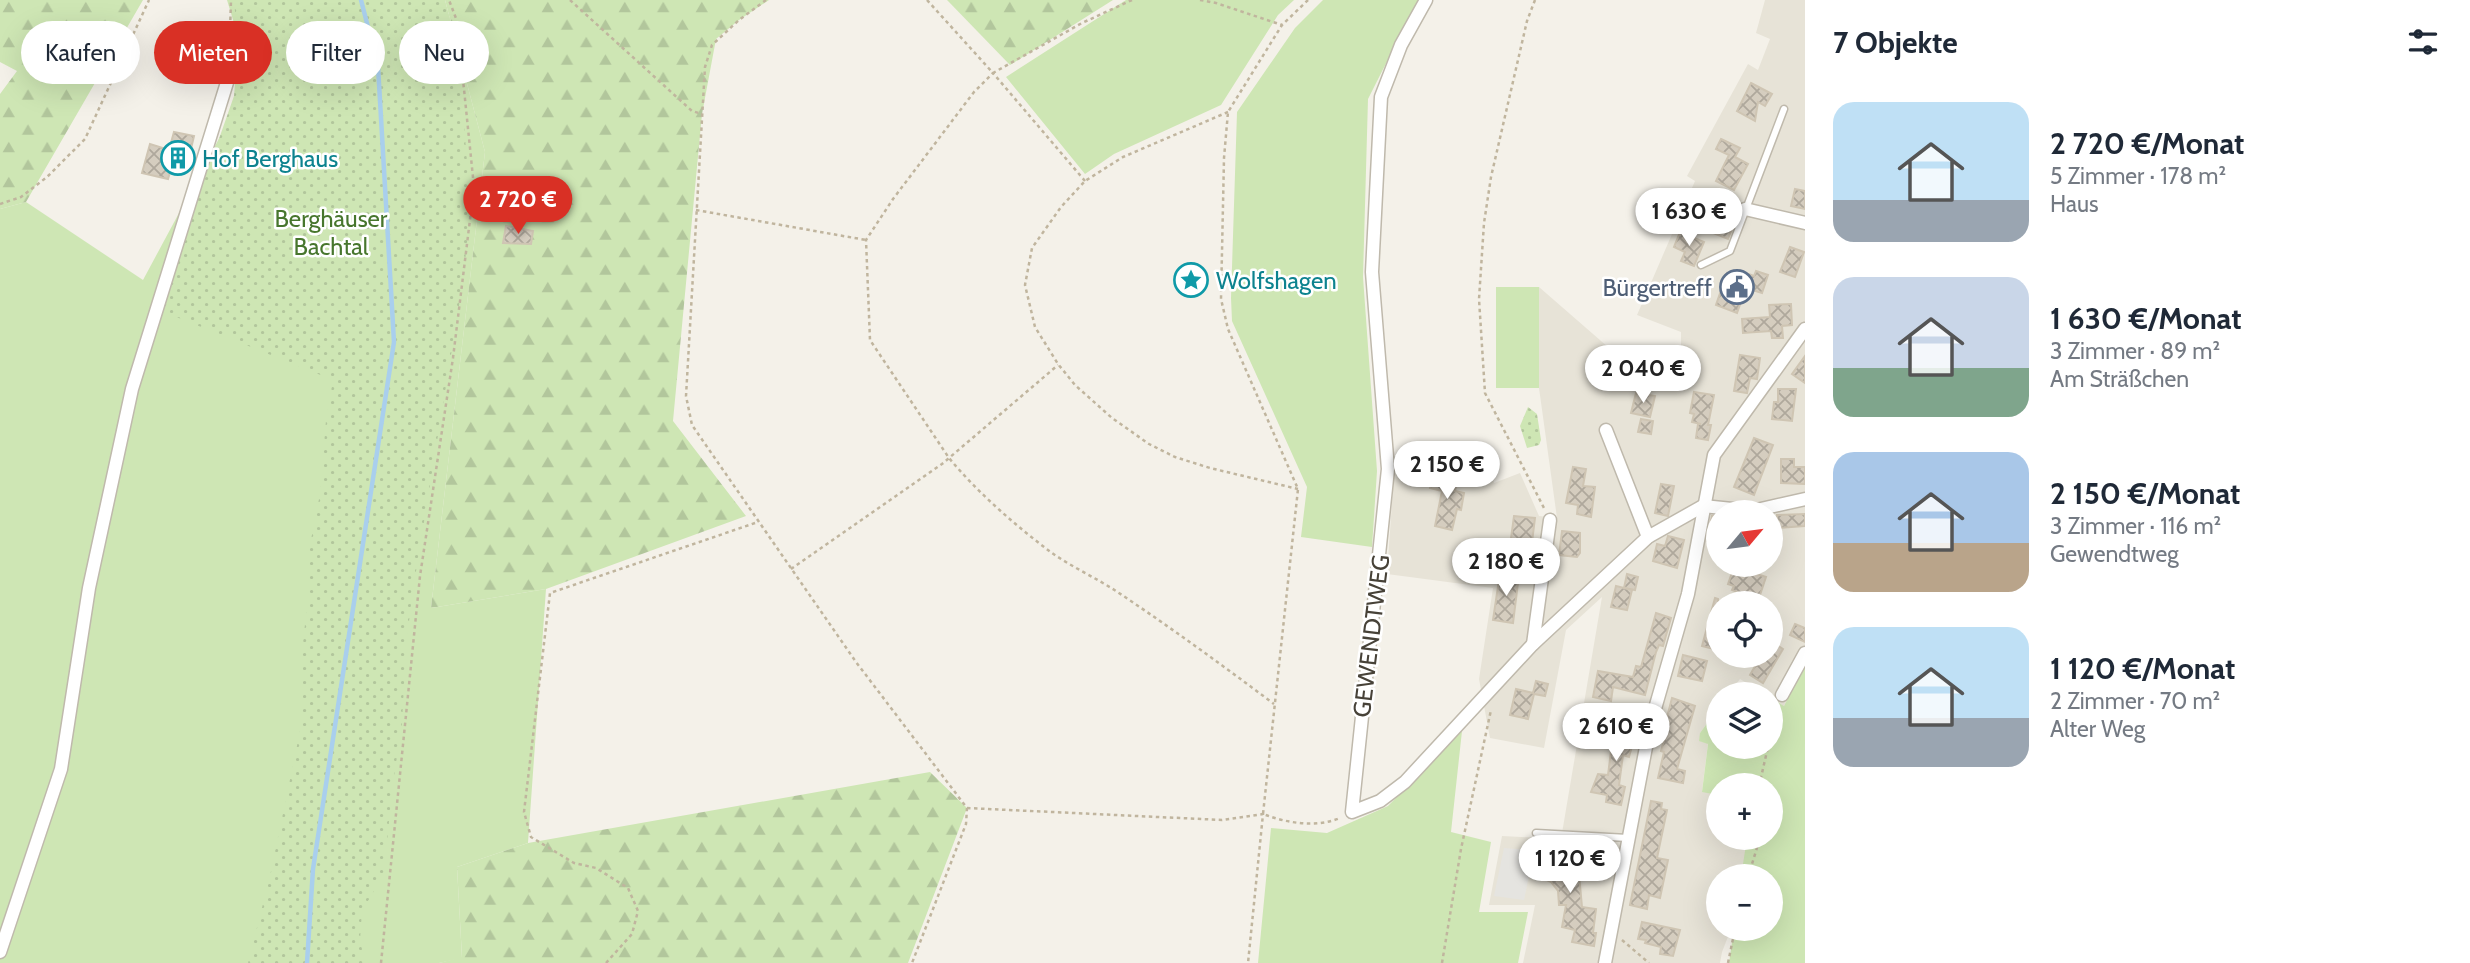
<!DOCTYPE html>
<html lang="de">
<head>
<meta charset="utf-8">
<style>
  body { margin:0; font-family:Cabin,sans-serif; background:#f6f6f7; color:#1f2937; height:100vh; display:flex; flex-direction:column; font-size:26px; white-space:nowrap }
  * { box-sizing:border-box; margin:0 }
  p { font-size:23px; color:#747a83 }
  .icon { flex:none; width:38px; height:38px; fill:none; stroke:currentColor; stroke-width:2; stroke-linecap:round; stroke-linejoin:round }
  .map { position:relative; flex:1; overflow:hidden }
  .sheet { display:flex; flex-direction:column; background:#fff; width:665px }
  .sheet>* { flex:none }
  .banner { position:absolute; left:21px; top:21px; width:665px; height:63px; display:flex; gap:14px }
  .needle { width:46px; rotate:61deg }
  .controls { position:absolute; left:1706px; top:500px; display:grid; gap:14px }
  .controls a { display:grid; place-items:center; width:77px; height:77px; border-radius:50%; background:#fff; box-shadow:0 7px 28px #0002; font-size:35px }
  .price { position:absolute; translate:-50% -60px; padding:0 16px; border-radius:24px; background:#fff; color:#222; font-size:23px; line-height:46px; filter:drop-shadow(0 2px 4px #0008) }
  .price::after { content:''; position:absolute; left:50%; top:42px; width:21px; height:16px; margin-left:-10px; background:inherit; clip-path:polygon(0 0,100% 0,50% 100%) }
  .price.current { background:#d93025; color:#fff }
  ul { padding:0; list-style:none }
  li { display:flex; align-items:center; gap:21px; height:175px; padding:0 28px }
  li span { display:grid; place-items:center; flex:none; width:196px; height:140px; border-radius:21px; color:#555 }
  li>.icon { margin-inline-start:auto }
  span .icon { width:84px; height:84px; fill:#fffc; stroke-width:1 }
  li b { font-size:30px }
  h2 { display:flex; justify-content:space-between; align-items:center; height:84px; padding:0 28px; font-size:30px }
  .tag { padding:0 24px; border-radius:32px; background:#fff; box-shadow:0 7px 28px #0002; font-size:24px; line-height:63px }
  .tag.current { background:#d93025; color:#fff }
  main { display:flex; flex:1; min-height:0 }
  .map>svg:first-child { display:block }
  .residential { fill:#e7e3d7; fill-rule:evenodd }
  .grass { fill:#cee6b4 }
  .forest { fill:url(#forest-firs) }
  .park { fill:url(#park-dots) }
  .parking { fill:#e5e4e0 }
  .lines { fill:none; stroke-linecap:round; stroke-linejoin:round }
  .stream { stroke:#a9cfed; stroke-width:4.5 }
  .building { fill:url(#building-cross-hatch); stroke:#cfc5b3; stroke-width:2 }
  .lane-casing { stroke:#bfb9ac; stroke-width:9 }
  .street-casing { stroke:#bfb9ac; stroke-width:15 }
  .path { stroke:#c0b59e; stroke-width:2.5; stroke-dasharray:3.5 3.5; stroke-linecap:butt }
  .lane { stroke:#fff; stroke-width:6 }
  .street { stroke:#fff; stroke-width:12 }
  .labels { text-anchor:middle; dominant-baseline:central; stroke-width:5; stroke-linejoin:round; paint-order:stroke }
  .culture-label { font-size:24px; fill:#0d838f; stroke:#fff; text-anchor:start }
  .park-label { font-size:24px; fill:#47762d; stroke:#fff }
  .service-label { font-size:24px; fill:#4e5e75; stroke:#fff; text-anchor:end }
  .street-label { font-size:24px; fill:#474238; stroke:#fff }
</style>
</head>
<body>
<main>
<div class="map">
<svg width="1805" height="963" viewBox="0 0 1805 963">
  <defs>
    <pattern id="forest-firs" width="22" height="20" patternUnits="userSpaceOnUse" patternTransform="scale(1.75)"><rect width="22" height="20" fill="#cee6b4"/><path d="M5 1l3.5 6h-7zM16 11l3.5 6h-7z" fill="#b2c69c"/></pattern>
    <pattern id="park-dots" width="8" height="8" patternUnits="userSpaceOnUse" patternTransform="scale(1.75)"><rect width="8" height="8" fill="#cee6b4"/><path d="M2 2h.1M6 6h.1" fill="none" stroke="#b2c69c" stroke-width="1.8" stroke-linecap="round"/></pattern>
    <pattern id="building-cross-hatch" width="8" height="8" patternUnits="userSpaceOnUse" patternTransform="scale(1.75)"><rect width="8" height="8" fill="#d5cdbf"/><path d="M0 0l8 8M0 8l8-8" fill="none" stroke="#afa89c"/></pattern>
  </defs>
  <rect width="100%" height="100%" fill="#f4f1e9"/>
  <path class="residential" d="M1765,0H1805V664L1784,706L1771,698V695H1766L1740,679L1728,695H1718V708L1700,733L1708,743L1702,791L1718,795V838H1750L1747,877H1718V929H1731L1722,952L1720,963H1523L1535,905H1489L1502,836L1561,839L1602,597L1566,630L1544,748L1490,738L1479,679L1493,588L1387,574L1394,474L1488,458L1494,483L1520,473L1539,516L1557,518L1539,388V287L1616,354L1681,369V332L1637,315L1695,181L1687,176L1748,64L1758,70L1770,39L1756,33ZM1718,513H1771V565H1718ZM1718,604H1771V656H1718Z"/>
  <g class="grass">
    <path d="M227,0H445L485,152L431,608L546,589L528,843L457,867L462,958L439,963H0V209L26,202L143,280L251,79Z"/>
    <path d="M1126,0H1294L1278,15L1221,105L1114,154L1085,174L1006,77Z"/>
    <path d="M1323,0H1418L1368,99L1363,277L1377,471L1372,547L1301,537L1307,487L1232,321L1231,298L1237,112L1295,28Z"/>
    <rect x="1496" y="287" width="43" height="101"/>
    <path d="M1805,664V963H1729L1734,929H1771V877H1741L1747,838H1771V786H1718V795L1702,792L1708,744L1699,741L1700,733L1718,708V747H1771V698L1784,706Z"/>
    <path d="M1462,731L1451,832L1491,842L1479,912H1528L1518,963H1258L1271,828L1327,833L1388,806Z"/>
  </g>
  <g class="forest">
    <path d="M0,0H143L26,202L0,209V94L17,71L0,62Z"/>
    <path d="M445,0H769L739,20L716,39L702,114L673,421L746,516L546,589L431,608L485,152Z"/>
    <path d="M947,0H1113L1010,65Z"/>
    <path d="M930,772L967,808L908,963H439L462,957L457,867L528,843Z"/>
  </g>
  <g class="park">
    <path d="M234,0H444L455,36L459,64L471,210L462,287L412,596L406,647L402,723L392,790L384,874L362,911L360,940L365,963H248L270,876L299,736L303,695L302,654L308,594L307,560L320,494L326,420L333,380L159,310L234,96L238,45Z"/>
    <path d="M1528,407L1537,414L1541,440L1539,445L1527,448L1520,426Z"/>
  </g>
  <path class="parking" d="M1504,848L1540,851L1529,876L1524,900L1494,896Z"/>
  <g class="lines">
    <path class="stream" d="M307,963L313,869L394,342L378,66L361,0"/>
  </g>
  <g class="building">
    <path d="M1751,83L1772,94L1765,106L1758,102L1755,121L1737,111Z"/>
    <path d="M174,132L194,136L186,170L174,167L173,170L171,169L168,179L142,173L150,144L169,150Z"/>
    <path d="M1721,139L1740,148L1735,157L1748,164L1734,190L1716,181L1729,155L1716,149Z"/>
    <path d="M1795,189L1805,191V209L1791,206Z"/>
    <path d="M1705,203L1737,216L1728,239L1708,231L1713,219L1701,214Z"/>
    <path d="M506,226L533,231L531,244L503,243Z"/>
    <path d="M1680,232L1704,242L1694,266L1681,261L1685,252L1674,247Z"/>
    <path d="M1790,247L1804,252L1795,277L1780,272Z"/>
    <path d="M1756,271L1768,275L1762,293L1746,288L1737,313L1716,305L1727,273L1733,275L1734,272L1745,276L1746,273L1754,276Z"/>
    <path d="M1791,304L1792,325L1782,326L1783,338H1772L1771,331L1743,333L1742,319L1770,317L1769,305Z"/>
    <path d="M1740,355L1760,358L1757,379L1750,378L1747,393L1734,391Z"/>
    <path d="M1805,356V383L1792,374Z"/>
    <path d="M1778,389H1796L1792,421L1772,419L1774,402H1778Z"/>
    <path d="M1694,392L1714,395L1708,425H1711L1708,440L1696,438L1698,424H1701L1692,422L1694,414L1690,413Z"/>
    <path d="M1636,393L1655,396L1650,417L1631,413Z"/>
    <path d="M1641,419L1653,421L1651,434L1638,432Z"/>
    <path d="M1754,438L1773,445L1754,495L1734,487Z"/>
    <path d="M1781,459H1794V467H1805V484L1781,483Z"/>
    <path d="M1573,467L1586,469L1583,486L1595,487L1591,517L1577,514L1578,505L1566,503Z"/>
    <path d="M1433,475L1457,480L1455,491L1464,493L1461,510L1457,509L1452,530L1435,526L1442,491L1430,488Z"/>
    <path d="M1661,484L1674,486L1668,516L1655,513Z"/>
    <path d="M1805,514V526L1777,528V515Z"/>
    <path d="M1514,516L1535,518L1531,550H1536L1534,564L1521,562L1522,554L1509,553Z"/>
    <path d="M1712,516H1718V543L1707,541Z"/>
    <path d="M1562,531L1580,533V553L1577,557L1559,555Z"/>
    <path d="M1668,536L1684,540L1677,568L1653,561L1657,544L1665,546Z"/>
    <path d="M1734,567L1766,577L1759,598L1751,595L1749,602L1738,598L1740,593L1732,590L1734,586L1728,584Z"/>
    <path d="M1500,573L1519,575L1513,623L1493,620Z"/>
    <path d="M1627,574L1638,577L1635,590L1624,588Z"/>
    <path d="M1616,586L1632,590L1627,610L1611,607Z"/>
    <path d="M1715,598L1718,599V650L1702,646Z"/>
    <path d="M1656,613L1671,618L1663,646L1659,645L1656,652L1645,695L1613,687L1611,701L1593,697L1598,671L1633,677L1636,666L1641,667Z"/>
    <path d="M1795,624L1805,628V642L1790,635Z"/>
    <path d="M1771,641L1783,649L1763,683L1750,675L1761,656H1771Z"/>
    <path d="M1683,655L1707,661L1702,681L1678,676Z"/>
    <path d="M1536,681L1548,684L1545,696L1534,694L1528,719L1510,715L1516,689L1533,693Z"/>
    <path d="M1672,698L1695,706L1677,769L1685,771L1683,783L1658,778L1664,752L1661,751L1669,722L1666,721Z"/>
    <path d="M1611,723L1637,728L1629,757L1623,755L1619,785L1625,787L1621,805L1606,802L1607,795L1591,792L1598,774L1608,775L1612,743L1607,742Z"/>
    <path d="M1651,801L1662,803L1661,809L1667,810L1657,858L1668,860L1660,898L1649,895L1647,909L1630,905Z"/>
    <path d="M1549,846L1559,859L1581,857L1583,874H1579L1582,907L1596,909L1593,933H1596L1594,946L1572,942L1575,930L1562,927L1566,905H1559L1558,891L1551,882L1536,875Z"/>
    <path d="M1642,922L1680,930L1673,956L1660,954L1661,947L1645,943L1646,940L1638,939Z"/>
  </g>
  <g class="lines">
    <g class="lane-casing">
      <g id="lane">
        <path d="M1710,194L1745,209"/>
        <path d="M1701,265L1730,251L1784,109"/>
        <path d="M1536,833L1628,838"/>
      </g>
    </g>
    <g class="street-casing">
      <g id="street">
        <path d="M1426,0L1401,45L1381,97L1372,272L1388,469L1352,812L1380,801L1405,782L1533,644L1648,537L1703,506L1752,511L1805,499"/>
        <path d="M1745,209L1805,223"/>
        <path d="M1606,430L1648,537"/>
        <path d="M1533,644L1550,520"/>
        <path d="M1782,695L1805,653"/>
        <path d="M0,952L61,769L89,588L132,389L229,76"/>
        <path d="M1605,963L1650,726L1688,594L1714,455L1805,329"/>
      </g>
    </g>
    <g class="path">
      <path d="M570,0L692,111L702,114"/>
      <path d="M766,0L739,20L712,45L705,67L686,396L692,425L721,467L856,662L967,808L966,824L912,963"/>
      <path d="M927,0L993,73L1082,23L1132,0"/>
      <path d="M1200,0L1216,3L1282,25"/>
      <path d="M1308,0L1282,25L1228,112L1224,158L1221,299L1228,329L1298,489L1263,814C1286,823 1316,828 1340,818"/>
      <path d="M1535,0L1527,21L1491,177L1484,223L1479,299L1485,393L1544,508"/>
      <path d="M229,62L231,0"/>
      <path d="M1228,112L1123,157L1085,181L1061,207L1032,248L1025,285L1035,327L1058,364L1075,385L1112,418L1149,444L1175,457L1210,468L1298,489"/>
      <path d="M1085,181L993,73L974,92L893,199L866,240L870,340L949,458C978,493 1016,526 1052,553C1072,567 1096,578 1116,591C1170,627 1222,665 1274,704"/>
      <path d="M0,204L21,197L47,177L85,139L149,0"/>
      <path d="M696,210L866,240"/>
      <path d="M791,569L942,464L1058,365"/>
      <path d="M1771,736L1779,708"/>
      <path d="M1759,786L1768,747"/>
      <path d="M967,808L1222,820L1263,814L1248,963"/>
      <path d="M1748,877L1760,838"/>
      <path d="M1622,940L1649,963"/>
      <path d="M381,963L420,576L453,358L474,187L457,21L449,0"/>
      <path d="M606,963L632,934L638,911L628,888L596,868L574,863L531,837L524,812L550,593L758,522"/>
      <path d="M1442,963L1461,849L1491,710"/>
      <path d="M1728,963L1735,929"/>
    </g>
    <use href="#lane" class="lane"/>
    <use href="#street" class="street"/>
  </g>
  <defs>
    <g id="building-ring" transform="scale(1.75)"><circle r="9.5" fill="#fff" stroke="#0f9aa8" stroke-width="1.5"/><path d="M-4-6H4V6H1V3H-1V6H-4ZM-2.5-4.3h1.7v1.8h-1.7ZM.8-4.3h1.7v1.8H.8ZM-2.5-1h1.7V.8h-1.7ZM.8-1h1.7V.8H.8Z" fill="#0f9aa8"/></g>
    <g id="sight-ring" transform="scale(1.75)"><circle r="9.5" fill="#fff" stroke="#0f9aa8" stroke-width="1.5"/><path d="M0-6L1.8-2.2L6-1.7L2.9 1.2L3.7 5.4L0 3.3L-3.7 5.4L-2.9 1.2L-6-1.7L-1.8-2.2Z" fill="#0f9aa8"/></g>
    <g id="civic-ring" transform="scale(1.75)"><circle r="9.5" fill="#fff" stroke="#5c6f8a" stroke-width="1.5"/><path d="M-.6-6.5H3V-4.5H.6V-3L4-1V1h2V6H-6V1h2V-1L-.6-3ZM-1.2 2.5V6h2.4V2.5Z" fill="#5c6f8a"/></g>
  </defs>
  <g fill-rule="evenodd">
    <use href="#building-ring" x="178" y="158"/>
    <use href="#sight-ring" x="1191" y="280"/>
    <use href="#civic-ring" x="1737" y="287"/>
  </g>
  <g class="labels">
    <g class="culture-label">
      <text x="202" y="158">Hof Berghaus</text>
      <text x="1216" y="280">Wolfshagen</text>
    </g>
    <g class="park-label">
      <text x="331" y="218">Berghäuser<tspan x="331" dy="28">Bachtal</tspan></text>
    </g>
    <g class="service-label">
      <text x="1712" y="287">Bürgertreff</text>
    </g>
    <g class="street-label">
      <text transform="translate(1371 636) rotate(-83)">GEWENDTWEG</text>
    </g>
  </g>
</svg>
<div class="controls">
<a><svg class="needle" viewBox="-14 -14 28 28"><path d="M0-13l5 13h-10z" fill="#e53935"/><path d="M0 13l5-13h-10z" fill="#747a83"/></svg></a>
<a><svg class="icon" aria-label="locate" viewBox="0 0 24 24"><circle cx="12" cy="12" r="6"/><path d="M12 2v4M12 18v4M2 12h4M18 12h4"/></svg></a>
<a><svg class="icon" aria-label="layers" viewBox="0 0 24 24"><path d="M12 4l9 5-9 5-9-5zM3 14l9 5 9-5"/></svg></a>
<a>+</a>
<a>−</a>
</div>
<b class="price current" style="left:518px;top:236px">2 720 €</b>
<b class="price" style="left:1689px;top:248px">1 630 €</b>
<b class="price" style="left:1643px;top:405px">2 040 €</b>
<b class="price" style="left:1447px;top:501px">2 150 €</b>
<b class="price" style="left:1506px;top:598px">2 180 €</b>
<b class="price" style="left:1616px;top:763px">2 610 €</b>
<b class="price" style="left:1570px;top:895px">1 120 €</b>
<div class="banner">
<a class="tag">Kaufen</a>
<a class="tag current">Mieten</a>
<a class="tag">Filter</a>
<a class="tag">Neu</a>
</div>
</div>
<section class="sheet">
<h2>7 Objekte<svg class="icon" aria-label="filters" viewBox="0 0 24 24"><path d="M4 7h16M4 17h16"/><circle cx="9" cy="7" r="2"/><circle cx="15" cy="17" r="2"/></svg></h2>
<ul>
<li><span style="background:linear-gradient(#bfe0f5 70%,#9aa5b1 0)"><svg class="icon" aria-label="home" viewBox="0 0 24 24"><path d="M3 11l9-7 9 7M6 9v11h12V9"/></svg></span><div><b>2 720 €/Monat</b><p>5 Zimmer · 178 m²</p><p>Haus</p></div></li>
<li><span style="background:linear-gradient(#c9d6e8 65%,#7fa58c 0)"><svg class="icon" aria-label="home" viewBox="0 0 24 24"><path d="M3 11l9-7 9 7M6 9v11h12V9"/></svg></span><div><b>1 630 €/Monat</b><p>3 Zimmer · 89 m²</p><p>Am Sträßchen</p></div></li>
<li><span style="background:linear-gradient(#a9c7e8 65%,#b9a48a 0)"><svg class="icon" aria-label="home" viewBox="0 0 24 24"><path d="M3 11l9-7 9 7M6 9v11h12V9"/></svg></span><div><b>2 150 €/Monat</b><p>3 Zimmer · 116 m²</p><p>Gewendtweg</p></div></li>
<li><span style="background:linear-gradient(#bfe0f5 65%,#9aa5b1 0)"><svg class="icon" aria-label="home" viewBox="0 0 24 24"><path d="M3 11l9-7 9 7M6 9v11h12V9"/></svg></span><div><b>1 120 €/Monat</b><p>2 Zimmer · 70 m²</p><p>Alter Weg</p></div></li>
</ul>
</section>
</main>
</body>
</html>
